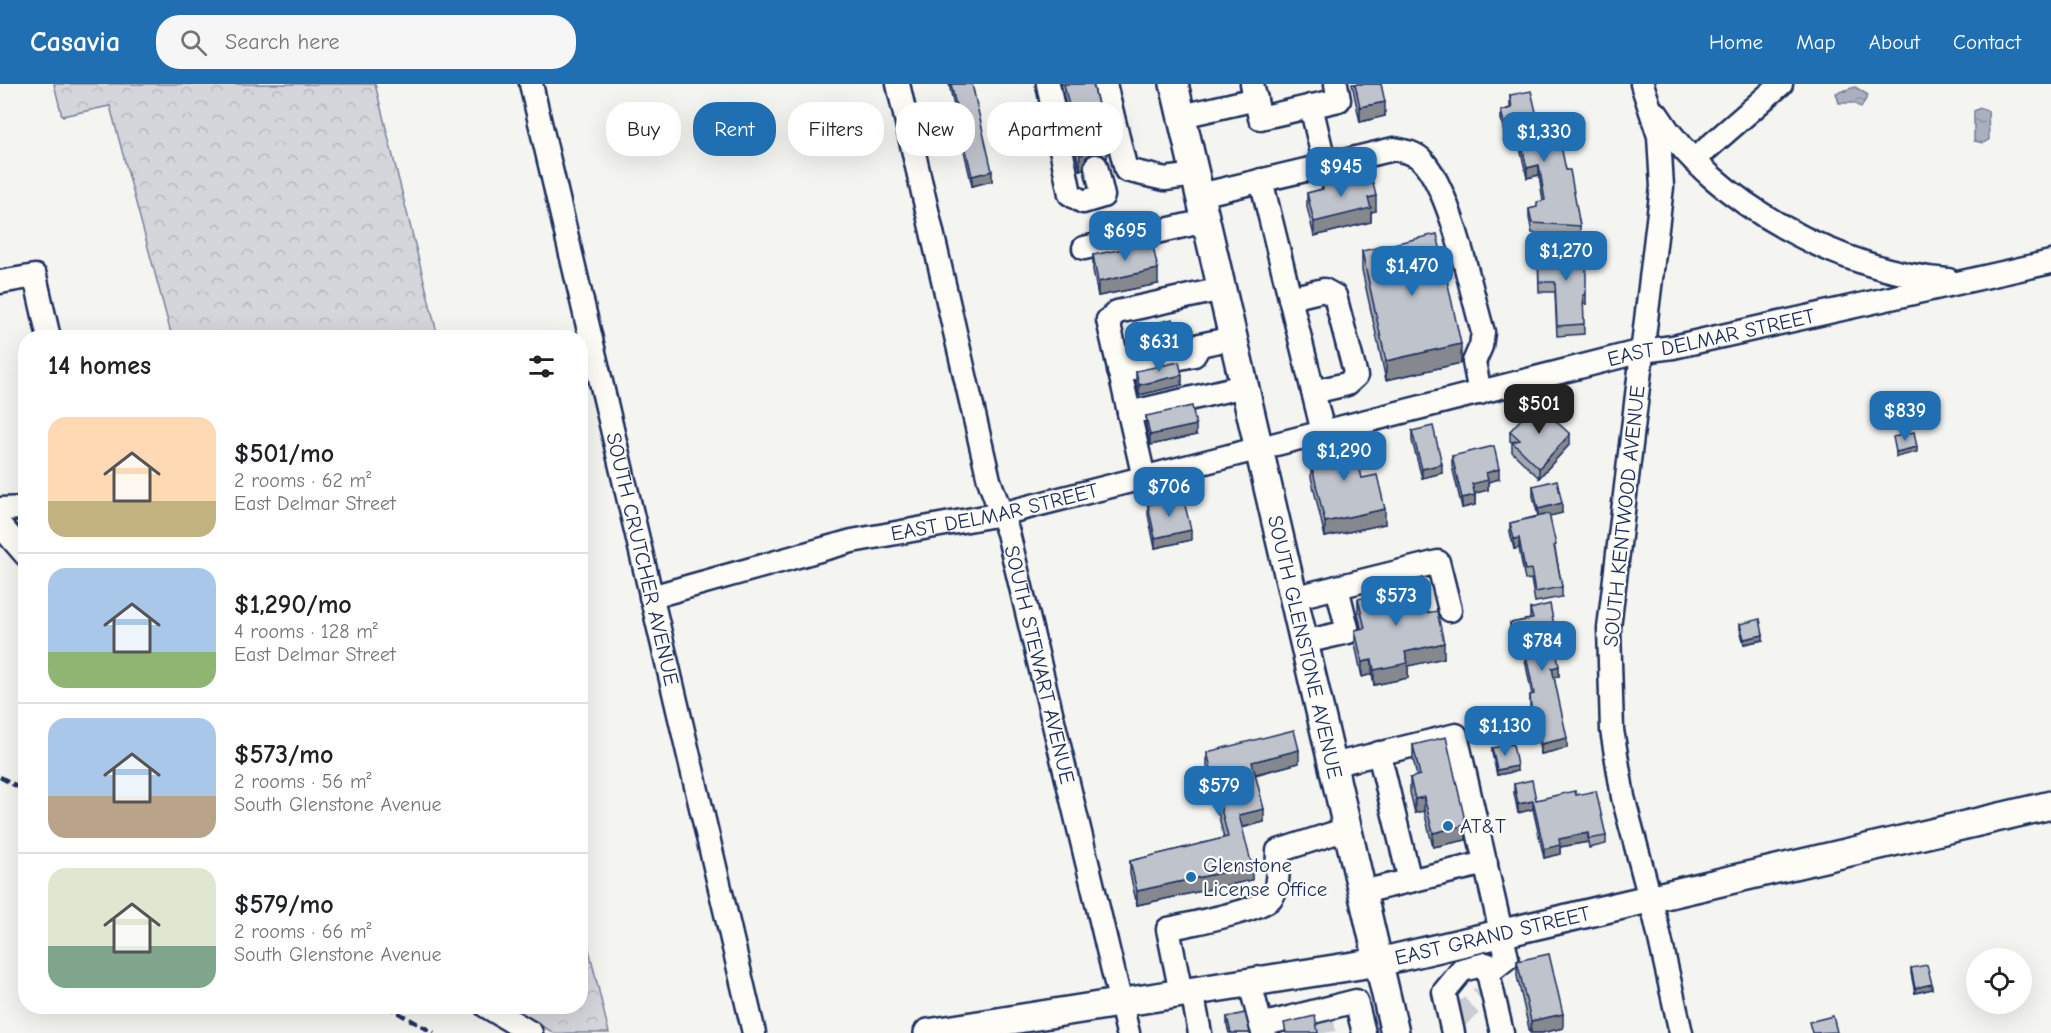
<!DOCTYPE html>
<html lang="en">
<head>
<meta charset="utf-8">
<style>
  body { margin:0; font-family:"Comic Neue",sans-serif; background:#f6f6f6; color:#202124; height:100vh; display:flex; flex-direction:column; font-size:22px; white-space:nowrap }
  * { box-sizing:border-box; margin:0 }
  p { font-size:20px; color:#757577 }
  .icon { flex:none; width:33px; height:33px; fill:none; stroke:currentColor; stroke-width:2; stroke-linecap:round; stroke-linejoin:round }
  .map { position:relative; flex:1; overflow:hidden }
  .details { position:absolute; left:18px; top:246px; width:570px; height:684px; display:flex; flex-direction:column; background:#fff; border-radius:24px; box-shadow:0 6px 24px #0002 }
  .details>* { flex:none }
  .top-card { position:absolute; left:606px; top:18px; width:570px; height:54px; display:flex; gap:12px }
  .tools { position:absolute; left:1966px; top:864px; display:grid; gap:12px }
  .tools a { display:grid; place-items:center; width:66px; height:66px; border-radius:50%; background:#fff; box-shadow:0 6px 24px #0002; font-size:30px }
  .price { position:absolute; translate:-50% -51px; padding:0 14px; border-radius:12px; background:#1f6fb2; color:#fff; font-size:20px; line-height:39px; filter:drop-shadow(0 2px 3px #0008) }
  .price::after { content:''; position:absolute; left:50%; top:36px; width:18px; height:14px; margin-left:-9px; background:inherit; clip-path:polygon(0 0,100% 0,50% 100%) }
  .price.active { background:#222; color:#fff }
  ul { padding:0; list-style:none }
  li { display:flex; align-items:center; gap:18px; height:150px; padding:0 30px }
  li+li { border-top:2px solid #e0e0e0 }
  li span { display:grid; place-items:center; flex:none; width:168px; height:120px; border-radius:18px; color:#555 }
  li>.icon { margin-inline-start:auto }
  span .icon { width:72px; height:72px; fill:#fffc; stroke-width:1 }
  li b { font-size:26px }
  h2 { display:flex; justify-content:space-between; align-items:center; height:72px; padding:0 30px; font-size:26px }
  .tag { padding:0 21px; border-radius:24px; background:#fff; box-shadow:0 6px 24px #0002; font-size:21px; line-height:54px }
  .tag.active { background:#1f6fb2; color:#fff }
  header { display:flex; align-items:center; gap:36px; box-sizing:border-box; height:84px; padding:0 30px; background:#1f6fb2; color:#fff }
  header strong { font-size:28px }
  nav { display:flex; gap:33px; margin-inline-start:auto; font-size:21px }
  .search { width:420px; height:54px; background:#f6f6f6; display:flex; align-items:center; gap:15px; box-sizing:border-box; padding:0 21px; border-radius:24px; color:#757577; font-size:22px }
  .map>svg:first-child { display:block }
  .forest { fill:url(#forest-crowns); stroke:#78829c; stroke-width:1.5 }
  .water { fill:url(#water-ripples); stroke:#717c98; stroke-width:1.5 }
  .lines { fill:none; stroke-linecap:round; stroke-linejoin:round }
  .minor-tunnel { stroke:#c9cdd4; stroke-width:22; stroke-dasharray:22 11; stroke-linecap:butt }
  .minor-casing { stroke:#1b2f5e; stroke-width:27 }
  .major-casing { stroke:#1b2f5e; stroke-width:32 }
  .minor { stroke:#fdfcf7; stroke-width:22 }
  .major { stroke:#fdfcf7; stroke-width:27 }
  .rail { stroke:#1b2f5e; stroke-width:4.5; stroke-dasharray:9 4.5; stroke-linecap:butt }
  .wall { fill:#a4a8af; stroke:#1b2f5e; stroke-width:1.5 }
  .shaded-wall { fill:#86888f; stroke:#1b2f5e; stroke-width:1.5 }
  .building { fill:#bfc3cc; stroke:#1b2f5e; stroke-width:1.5 }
  .poi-dot { fill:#1f6fb2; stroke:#fdfcf7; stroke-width:2 }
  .labels { text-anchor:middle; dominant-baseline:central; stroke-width:4.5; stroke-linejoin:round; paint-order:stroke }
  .street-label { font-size:21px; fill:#1b2f5e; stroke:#fdfcf7 }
  .poi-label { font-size:21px; fill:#1b2f5e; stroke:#fdfcf7; text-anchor:start }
</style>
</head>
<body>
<header>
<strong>Casavia</strong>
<div class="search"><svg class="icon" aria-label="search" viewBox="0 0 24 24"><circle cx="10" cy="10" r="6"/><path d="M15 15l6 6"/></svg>Search here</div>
<nav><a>Home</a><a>Map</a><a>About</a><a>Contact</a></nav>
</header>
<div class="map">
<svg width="2051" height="949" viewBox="0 0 2051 949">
  <defs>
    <pattern id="forest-crowns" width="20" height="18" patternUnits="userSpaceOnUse" patternTransform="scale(1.5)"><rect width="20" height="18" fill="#d4d6db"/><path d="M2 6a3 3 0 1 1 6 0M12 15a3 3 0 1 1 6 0" fill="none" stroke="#b5b8be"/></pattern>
    <pattern id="water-ripples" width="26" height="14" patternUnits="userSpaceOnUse" patternTransform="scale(1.5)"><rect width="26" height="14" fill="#aab0bf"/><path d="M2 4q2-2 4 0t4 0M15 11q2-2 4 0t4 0" fill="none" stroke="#8a909e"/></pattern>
  </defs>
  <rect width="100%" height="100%" fill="#f4f4f1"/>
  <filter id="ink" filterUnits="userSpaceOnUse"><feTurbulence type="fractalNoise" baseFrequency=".0167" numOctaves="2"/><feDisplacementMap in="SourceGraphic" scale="12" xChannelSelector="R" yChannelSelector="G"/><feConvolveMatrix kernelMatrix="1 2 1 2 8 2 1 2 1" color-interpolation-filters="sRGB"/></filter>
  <g filter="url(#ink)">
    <g class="forest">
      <path d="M54,0H375L438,253H172L110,22L62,32Z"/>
      <path d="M581,832L609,949H554L509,923L580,922Z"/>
    </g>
    <g class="water">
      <path d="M1855,3L1868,11L1861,24L1854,19H1839L1836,9Z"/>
      <path d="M1980,24L1988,27L1989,56L1983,59L1974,57V27Z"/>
    </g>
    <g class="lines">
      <g class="minor-tunnel">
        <path d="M1322,933L1325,949"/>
        <path d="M1455,936L1482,912"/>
      </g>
      <g class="minor-casing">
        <g id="minor">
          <path id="s1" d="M531,0L754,949"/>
          <path id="s2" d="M898,0L989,396L1008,449L1128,949"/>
          <path d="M1048,0L1070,110L1083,118L1103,112L1096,82"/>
          <path d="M1105,0L1126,86L1165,95L1195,91"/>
          <path d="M1252,0L1260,34L1339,16L1336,0"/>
          <path d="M1642,0L1659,52L1662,103L1609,544L1612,646L1623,713L1656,837L1681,949"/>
          <path d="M1311,22L1325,81"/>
          <path d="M1657,30C1712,119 1845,189 1948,196"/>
          <path d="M1182,32L1256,15"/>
          <path d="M1694,76L1781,0"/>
          <path d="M1261,96L1323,348"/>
          <path d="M1200,111L1394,65C1405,67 1416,69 1423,77C1452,110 1470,204 1483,248L1481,262L1474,278L1480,309"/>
          <path d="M1084,164L1206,137"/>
          <path d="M0,198L35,192L49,254"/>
          <path d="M1290,214L1324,206L1335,212L1356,292L1347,300L1313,308"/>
          <path d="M1119,287L1194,271L1200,261L1233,254"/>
          <path d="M1129,329L1244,302"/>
          <path d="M1144,394L1108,236L1117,228L1222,205"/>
          <path d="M0,425L26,424"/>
          <path d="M0,441L26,471"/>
          <path id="s3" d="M651,513L852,457L1001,430L1642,267L1673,263L2051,178"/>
          <path d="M1293,514L1438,478L1450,526"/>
          <path d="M1304,558L1348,548L1337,503"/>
          <path d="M1379,669L1410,797"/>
          <path d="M1332,681L1456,651L1507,874L1488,889L1502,949"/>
          <path d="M1362,808L1486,779"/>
          <path d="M1250,899L1263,949"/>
          <path d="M1192,907L1200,949"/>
          <path d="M1181,909L1168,845C1188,840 1260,827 1271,814C1280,803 1277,781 1278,767L1347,745"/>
          <path d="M486,922L531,949"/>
          <path d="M1261,941L1356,917L1364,949"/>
          <path d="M1453,949L1444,908L1462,886L1486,880L1488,889"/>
        </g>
      </g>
      <g class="major-casing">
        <g id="major">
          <path id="s4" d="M1174,0L1395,949"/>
          <path id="s5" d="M928,949L1379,878L2051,721"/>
        </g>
      </g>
      <use href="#minor" class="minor"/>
      <use href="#major" class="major"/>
      <g class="rail">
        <path d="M0,693L26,707"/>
        <path d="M386,922L434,949"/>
      </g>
    </g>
    <g class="wall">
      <path d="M949,0H972L992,97L972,102Z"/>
      <path d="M1061,0H1093L1107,59V74L1100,69H1092L1086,73L1083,85L1080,86Z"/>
      <path d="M1352,0H1381L1385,32L1360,38Z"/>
      <path d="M1510,11L1537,32L1545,41L1554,59L1566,86L1580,142V152L1532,149L1529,134V125L1537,123L1543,117L1539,91L1527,94L1517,51L1505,53L1501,36V27L1510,24Z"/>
      <path d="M1364,96L1376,127L1371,128V138L1314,152L1307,123V109L1322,105V100Z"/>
      <path d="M1362,167L1461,279L1386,296L1362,186Z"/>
      <path d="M1538,167L1586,220H1583L1584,250L1557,252L1555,208H1539Z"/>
      <path d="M1093,171L1158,200L1098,212L1093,186Z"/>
      <path d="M1131,245L1177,261L1135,270L1131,255Z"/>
      <path d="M1136,287L1182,301L1139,311L1136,297Z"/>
      <path d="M1146,332L1196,351L1150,361L1146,342Z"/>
      <path d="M1412,347L1442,389L1422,394L1412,357Z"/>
      <path d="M1510,347L1570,360L1539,394L1512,368V358L1510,357Z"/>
      <path d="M1315,361L1362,394L1385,440L1325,453L1311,393V379L1316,377Z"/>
      <path d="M1452,372L1499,395L1488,398V406L1475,409V421L1462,424L1452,382Z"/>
      <path d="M1533,402L1562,429L1549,432L1562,503V513L1535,518L1531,495L1525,496L1519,464L1514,465L1510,448V439L1538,432L1533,412Z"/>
      <path d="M1148,421L1191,456L1155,464L1148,431Z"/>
      <path d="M1358,515L1426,529L1444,574L1408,582V594L1374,601L1372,590L1362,593L1355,560V546L1361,544L1358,530Z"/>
      <path d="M1530,525L1554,551L1553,552L1559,592L1554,593L1567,664L1541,670L1531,633L1530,621V611H1532L1522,561L1513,563L1510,549V539L1530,535Z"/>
      <path d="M1740,540L1763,556L1744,560L1740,545Z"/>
      <path d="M1413,661L1466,756L1433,763L1424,727L1415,729L1410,708V694L1417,692L1413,675Z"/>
      <path d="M1492,664L1517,687L1497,691L1492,669Z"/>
      <path d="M1207,668L1299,679L1255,691L1264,738L1242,744L1252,796L1137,821L1130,790V777L1224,754L1207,682Z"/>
      <path d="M1514,700L1536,716L1576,711L1606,752V760L1589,764L1588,758L1560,763V770L1544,774L1533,725L1518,729L1514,709Z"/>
      <path d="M1517,877L1563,944L1542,949H1530L1517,892Z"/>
      <path d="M1911,884L1932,905L1915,909L1911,889Z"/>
      <path d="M1227,933L1250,949H1229L1227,942Z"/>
    </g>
    <g class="shaded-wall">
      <path d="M1385,18V32L1360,38V23Z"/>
      <path d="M1092,54V69L1086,73L1083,85L1080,86V71L1086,58Z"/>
      <path d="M1539,81V91L1527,94V84Z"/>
      <path d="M992,87V97L972,102V92Z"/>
      <path d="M1376,112V127L1371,128V138L1314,152V138L1368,114Z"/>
      <path d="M1158,185V200L1098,212V198Z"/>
      <path d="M1586,210V220H1583V211Z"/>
      <path d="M1177,251V261L1135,270V260Z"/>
      <path d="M1461,260V279L1386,296V277Z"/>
      <path d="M1182,291V301L1139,311V301Z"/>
      <path d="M1196,341V351L1150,361V351Z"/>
      <path d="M1570,350V360L1539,394V384Z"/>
      <path d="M1917,363V368L1896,373V368Z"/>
      <path d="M1442,380V389L1422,394V385Z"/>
      <path d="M1499,385V395L1488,398V406L1472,410V400L1486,389Z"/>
      <path d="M1475,411V421L1462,424V414Z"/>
      <path d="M1562,419V429L1538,435V425Z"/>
      <path d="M1385,425V440L1325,453V438Z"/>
      <path d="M1191,446V456L1155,464V454Z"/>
      <path d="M1519,454V464L1514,465V455Z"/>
      <path d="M1554,541V551L1551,552V542Z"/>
      <path d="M1763,551V556L1744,560V555Z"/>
      <path d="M1522,552V561L1513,563V553Z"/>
      <path d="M1444,559V574L1408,582V594L1374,601V586L1405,568Z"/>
      <path d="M1372,576V590L1362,593V578Z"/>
      <path d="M1559,582V592L1552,594V584Z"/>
      <path d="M1567,654V664L1541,670V660Z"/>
      <path d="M1299,666V679L1252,691V678Z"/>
      <path d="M1517,682V687L1497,691V686Z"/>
      <path d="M1424,713V727L1415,729V715Z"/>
      <path d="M1533,717V725L1518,729V720Z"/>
      <path d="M1264,725V738L1239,744V731Z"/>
      <path d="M1466,741V756L1433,763V749Z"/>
      <path d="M1588,749V758L1560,763V770L1544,774V765L1559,755Z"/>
      <path d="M1252,782V796L1137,821V807Z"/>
      <path d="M1932,900V905L1915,909V904Z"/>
      <path d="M1563,930V944L1542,949H1531V937Z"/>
    </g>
    <g class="building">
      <path d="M951,0H972L992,87L972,92Z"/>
      <path d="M1064,0H1093L1107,59L1100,55L1092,54L1086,58L1083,71H1080Z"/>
      <path d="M1355,0H1381L1385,18L1360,23Z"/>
      <path d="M1531,7L1537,32L1541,30L1545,41L1550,40L1554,59L1560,57L1566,86H1570L1580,142L1532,139L1529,125L1537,123V118L1545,116L1539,81L1527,84L1517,41L1505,43L1501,27L1512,24L1510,11Z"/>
      <path d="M1363,90L1364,96L1372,95L1376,112L1368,114L1371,124L1314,138L1307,109L1323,105L1322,100Z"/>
      <path d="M1437,150L1461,260L1386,277L1362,167Z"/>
      <path d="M1152,159L1158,185L1098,198L1093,171Z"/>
      <path d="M1586,163V210L1583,211L1584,240L1557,242L1555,198H1539L1538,167Z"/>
      <path d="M1173,235L1177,251L1135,260L1131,245Z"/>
      <path d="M1179,278L1182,291L1139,301L1136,287Z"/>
      <path d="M1536,319L1570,350L1539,384L1512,358L1520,356L1510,347Z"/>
      <path d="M1192,322L1196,341L1150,351L1146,332Z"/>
      <path d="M1433,342L1442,380L1422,385L1412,347Z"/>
      <path d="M1914,348L1917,363L1896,368L1893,353Z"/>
      <path d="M1352,352L1362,394L1377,391L1385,425L1325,438L1311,379L1319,377L1315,361Z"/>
      <path d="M1494,362L1499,385L1486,389L1488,396L1472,400L1475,411L1462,414L1452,372Z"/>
      <path d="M1557,396L1562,419L1538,425L1533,402Z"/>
      <path d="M1183,413L1191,446L1155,454L1148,421Z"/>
      <path d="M1549,430L1556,461L1554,462L1562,503L1535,508L1531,485L1525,486L1519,454L1514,455L1510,439Z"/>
      <path d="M1420,501L1426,529L1437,527L1444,559L1405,568L1408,579L1374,586L1372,576L1362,578L1355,546L1365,544L1358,515Z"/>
      <path d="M1550,520L1554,541L1551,542L1559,582L1552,584L1567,654L1541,660L1531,623L1530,611L1534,610L1522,552L1513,553L1510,539L1533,535L1530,525Z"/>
      <path d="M1760,535L1763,551L1744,555L1740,540Z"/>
      <path d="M1294,646L1299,666L1252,678L1264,725L1239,731L1252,782L1137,807L1130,777L1228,753L1207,668Z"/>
      <path d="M1446,653L1466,741L1433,749L1424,713L1415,715L1410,694L1420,691L1413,661Z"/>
      <path d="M1513,660L1517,682L1497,686L1492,664Z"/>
      <path d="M1532,696L1536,716L1575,707L1576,711L1596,707L1606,752L1589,755L1588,749L1559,755L1560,761L1544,765L1533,717L1518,720L1514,700Z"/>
      <path d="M1549,870L1563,930L1531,937L1517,877Z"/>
      <path d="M1927,881L1932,900L1915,904L1911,884Z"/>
      <path d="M1245,929L1250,949H1231L1227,933Z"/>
      <path d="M1315,932L1318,949H1286L1284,939Z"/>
      <path d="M1833,932L1837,948L1812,949L1809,938Z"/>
    </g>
  </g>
  <g class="poi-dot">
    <circle cx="1448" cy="742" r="6"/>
    <circle cx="1191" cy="793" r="6"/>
  </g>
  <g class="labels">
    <g class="street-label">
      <text stroke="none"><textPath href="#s3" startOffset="1092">EAST DELMAR STREET</textPath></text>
      <text stroke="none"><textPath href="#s3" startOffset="354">EAST DELMAR STREET</textPath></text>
      <text transform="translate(1624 432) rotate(-84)">SOUTH KENTWOOD AVENUE</text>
      <text stroke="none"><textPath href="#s1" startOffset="488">SOUTH CRUTCHER AVENUE</textPath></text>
      <text stroke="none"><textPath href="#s4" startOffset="578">SOUTH GLENSTONE AVENUE</textPath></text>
      <text stroke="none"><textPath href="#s2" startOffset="598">SOUTH STEWART AVENUE</textPath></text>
      <text stroke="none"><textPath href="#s5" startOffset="573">EAST GRAND STREET</textPath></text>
    </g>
    <g class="poi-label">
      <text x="1460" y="742">AT&amp;T</text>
      <text x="1203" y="781">Glenstone<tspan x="1203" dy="24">License Office</tspan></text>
    </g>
  </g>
</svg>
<div class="tools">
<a><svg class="icon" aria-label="locate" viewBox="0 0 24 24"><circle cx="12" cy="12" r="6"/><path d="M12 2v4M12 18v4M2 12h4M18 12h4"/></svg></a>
</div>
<b class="price" style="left:1544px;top:79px">$1,330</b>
<b class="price" style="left:1341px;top:114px">$945</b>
<b class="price" style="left:1125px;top:178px">$695</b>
<b class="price" style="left:1566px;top:198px">$1,270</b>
<b class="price" style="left:1412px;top:213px">$1,470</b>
<b class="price" style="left:1159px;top:289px">$631</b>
<b class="price active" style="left:1539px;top:351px">$501</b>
<b class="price" style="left:1905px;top:358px">$839</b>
<b class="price" style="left:1344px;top:398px">$1,290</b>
<b class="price" style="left:1169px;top:434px">$706</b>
<b class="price" style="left:1396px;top:543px">$573</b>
<b class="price" style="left:1542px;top:588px">$784</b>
<b class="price" style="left:1505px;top:673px">$1,130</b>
<b class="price" style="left:1219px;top:733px">$579</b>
<div class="top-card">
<a class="tag">Buy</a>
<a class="tag active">Rent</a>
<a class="tag">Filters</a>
<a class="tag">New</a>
<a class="tag">Apartment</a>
</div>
<section class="details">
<h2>14 homes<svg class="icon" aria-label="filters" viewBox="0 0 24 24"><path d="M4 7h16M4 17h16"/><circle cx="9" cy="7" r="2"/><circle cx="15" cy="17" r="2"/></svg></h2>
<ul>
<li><span style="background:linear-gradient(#ffd9b3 70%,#c2b280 0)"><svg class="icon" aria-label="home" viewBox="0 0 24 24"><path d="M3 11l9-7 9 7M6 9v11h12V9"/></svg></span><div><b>$501/mo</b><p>2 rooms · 62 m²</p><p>East Delmar Street</p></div></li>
<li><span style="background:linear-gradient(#a9c7e8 70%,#8fb573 0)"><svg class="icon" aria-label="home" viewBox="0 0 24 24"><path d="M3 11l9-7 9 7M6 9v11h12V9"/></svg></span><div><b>$1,290/mo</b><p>4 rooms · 128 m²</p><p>East Delmar Street</p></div></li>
<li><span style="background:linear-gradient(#a9c7e8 65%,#b9a48a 0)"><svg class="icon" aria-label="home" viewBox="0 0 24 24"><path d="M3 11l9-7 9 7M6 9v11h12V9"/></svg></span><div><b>$573/mo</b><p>2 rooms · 56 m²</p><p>South Glenstone Avenue</p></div></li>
<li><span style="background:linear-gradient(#dfe7d0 65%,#7fa58c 0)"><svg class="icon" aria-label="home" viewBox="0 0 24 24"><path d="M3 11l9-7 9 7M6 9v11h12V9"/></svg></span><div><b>$579/mo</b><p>2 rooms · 66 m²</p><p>South Glenstone Avenue</p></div></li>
</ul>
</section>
</div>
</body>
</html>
